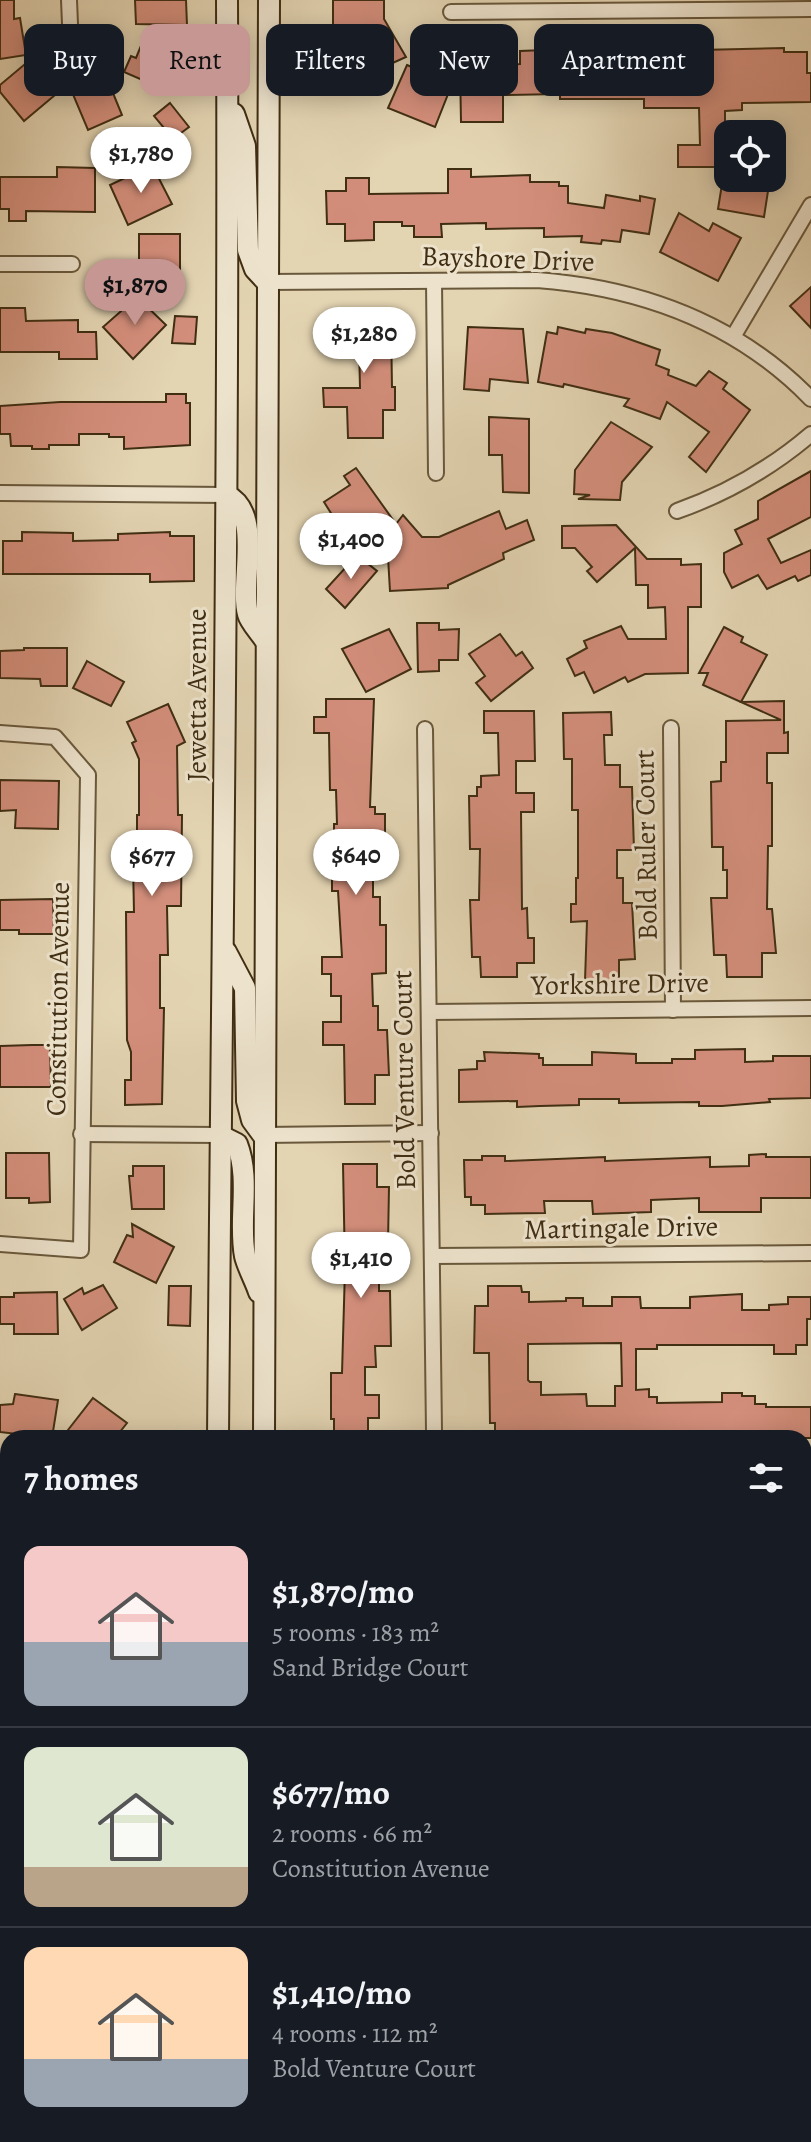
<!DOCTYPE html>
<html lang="en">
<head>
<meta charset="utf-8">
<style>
  body { margin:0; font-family:Alegreya,serif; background:#20242c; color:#f1f3f6; height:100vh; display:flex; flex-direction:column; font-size:30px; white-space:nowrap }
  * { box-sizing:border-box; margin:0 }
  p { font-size:26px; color:#9ea1a6 }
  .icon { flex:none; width:44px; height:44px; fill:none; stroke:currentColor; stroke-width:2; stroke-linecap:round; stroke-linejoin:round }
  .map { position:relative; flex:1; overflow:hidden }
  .details { position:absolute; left:0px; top:1430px; width:812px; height:712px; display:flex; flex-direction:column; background:#171b24; border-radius:24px 24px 0 0; box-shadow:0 4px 20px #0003 }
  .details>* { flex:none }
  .top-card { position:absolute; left:24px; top:24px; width:764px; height:72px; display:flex; gap:16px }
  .buttons { position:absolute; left:714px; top:120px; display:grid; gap:16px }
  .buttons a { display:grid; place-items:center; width:72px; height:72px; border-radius:16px; background:#171b24; box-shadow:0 4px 20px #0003; font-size:40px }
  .price { position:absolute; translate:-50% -68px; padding:0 18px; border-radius:28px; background:#fff; color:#222; font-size:26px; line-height:52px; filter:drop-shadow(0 2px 4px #0008) }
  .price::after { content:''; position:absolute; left:50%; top:48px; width:24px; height:18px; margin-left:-12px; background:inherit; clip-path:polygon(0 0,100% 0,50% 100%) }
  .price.active { background:#c59692; color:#111 }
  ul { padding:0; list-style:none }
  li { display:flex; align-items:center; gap:24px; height:200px; padding:0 24px }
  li+li { border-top:2px solid #363941 }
  li span { display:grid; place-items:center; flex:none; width:224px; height:160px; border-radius:16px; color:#555 }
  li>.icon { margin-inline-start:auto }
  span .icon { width:96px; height:96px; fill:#fffc; stroke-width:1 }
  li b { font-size:34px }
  h2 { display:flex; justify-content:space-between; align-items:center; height:96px; padding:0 24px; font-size:34px }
  .chip { padding:0 28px; border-radius:16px; background:#171b24; box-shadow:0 4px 20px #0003; font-size:28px; line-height:72px }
  .chip.active { background:#c59692; color:#111 }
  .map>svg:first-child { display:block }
  .building { fill:#d38e7b; stroke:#402e13; stroke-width:2; fill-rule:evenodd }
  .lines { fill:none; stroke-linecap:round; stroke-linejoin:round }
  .street-casing { stroke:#69583b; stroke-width:18 }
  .secondary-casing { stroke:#402e13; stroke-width:24 }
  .street { stroke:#ede3cd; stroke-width:14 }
  .secondary { stroke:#ede3cd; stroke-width:20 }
  .labels { text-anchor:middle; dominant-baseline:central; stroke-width:6; stroke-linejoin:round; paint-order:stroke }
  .street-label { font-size:28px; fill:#402e13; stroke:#ede3cd }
</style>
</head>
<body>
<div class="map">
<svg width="811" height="2142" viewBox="0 0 811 2142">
  <rect width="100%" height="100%" fill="#e3d4b2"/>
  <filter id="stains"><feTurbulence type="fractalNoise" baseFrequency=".0025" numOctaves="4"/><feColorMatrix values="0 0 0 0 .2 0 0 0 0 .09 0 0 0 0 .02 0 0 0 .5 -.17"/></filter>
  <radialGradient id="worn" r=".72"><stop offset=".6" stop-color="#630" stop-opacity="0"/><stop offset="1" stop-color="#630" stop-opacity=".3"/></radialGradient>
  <g class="building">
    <path d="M0,0H14V19L20,18L26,55L0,59Z"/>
    <path d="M135,0H186L187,25L136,24Z"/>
    <path d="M333,0H384V19L406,57L355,80L329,28L333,26Z"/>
    <path d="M145,36L186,54L170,92L124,72L131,56L136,58Z"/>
    <path d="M784,48V52H807V73H811V102L742,103V110L725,111V167H678V145H700L699,108H644V99H560V94L503,95V122H461L460,67L520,64V51L545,50V62H553V69H580V51H608V61H638V51L648,49H670V57L700,56V50Z"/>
    <path d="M31,59L61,90L24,121L0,92V85Z"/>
    <path d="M407,65L452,84L435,127L388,108Z"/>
    <path d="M106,76L122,115L88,130L72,92Z"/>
    <path d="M170,103L189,127L173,139L154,116Z"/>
    <path d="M152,165L172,204L128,225L110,185Z"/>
    <path d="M57,167L95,168V212L26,211V221H9V209H0V177H57Z"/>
    <path d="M448,169H471V177L530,175V182H559V186H568V203L604,208L606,195L640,201V196L655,199L649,234L622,230L620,242L602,240L601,244L581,242L582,236L544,237V228L486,229V223L441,224L442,237H414V226H402V222H374V240L345,241V224H327L326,191H346V178H369V194L448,193Z"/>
    <path d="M723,178H770L764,217L718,209Z"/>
    <path d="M679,213L709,231L713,223L741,238L718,281L660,252Z"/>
    <path d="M139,234H180V269H157V282H139Z"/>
    <path d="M811,287V328L790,306Z"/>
    <path d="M137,297L166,325L133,359L103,327Z"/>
    <path d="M0,308H25L26,321L78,320V332H96L97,359H59V352H0Z"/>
    <path d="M370,313V323H391L392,387H395V410H383V438H348L347,407H324L323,388H360L359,345H327L326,321L354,320V314Z"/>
    <path d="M175,316L197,317L195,344L172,343Z"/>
    <path d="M468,327L523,329L528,383L490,379L489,391L464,389Z"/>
    <path d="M558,327L585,333L586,329L612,333L660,350L656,365L669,370L668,375L696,386L709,371L727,383L723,389L750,410L706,472L689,457L709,432L667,402L660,419L624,406L629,399L564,384L563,387L538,382L547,332L557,334Z"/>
    <path d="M166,394H186V403H190V445L124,449V437H109V434H79V445H49V449H32V446H11L10,434H0V406L60,402H166Z"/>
    <path d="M489,417L529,419V493L503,492L502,455H489Z"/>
    <path d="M611,422L652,447L622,482L620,500L578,499L590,495L574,494L575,470Z"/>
    <path d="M356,468L396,524L403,515L422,537H439L499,511L506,529L527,520L534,540L503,553L504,559L448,585V588L390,591L386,523L351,545L324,502L350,485L344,476Z"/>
    <path d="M811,471V517L768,539L781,563L811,550V575L798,581L795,576L767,589L758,575L732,588L724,572V553L742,544L735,530L758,519V501Z"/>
    <path d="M616,525L647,559H681V565L701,564V607H688V673L645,674L628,682L625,677L594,693L584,672L575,676L567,659L587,648L584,641L621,626L628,639H666L665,607L648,608V585H636L635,548L597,582L587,571L592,567L575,548H562V526Z"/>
    <path d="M22,532L73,533V541L118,540V534L170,532V536H194V581L150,582V574H3V541H22Z"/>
    <path d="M357,555L377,571L345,608L326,589Z"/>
    <path d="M417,623H439V630L459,629L458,660H439V671L418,672Z"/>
    <path d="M724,627L743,637L741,642L767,655L741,702L784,701V733L788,732V753H767V783H772V846H768L767,909H772L776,953H762V977H727L726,955H714L711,898H727V870H723V847H712L711,782L721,781V762H726V721L781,720L703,685L708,673H699Z"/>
    <path d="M389,629L411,669L366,692L342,649Z"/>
    <path d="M500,634L516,656L522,652L533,668L491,701L476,683L485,676L469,654Z"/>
    <path d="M24,648H67V686H41L40,679L0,678V651L24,650Z"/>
    <path d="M87,661L124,682L111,706L73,688Z"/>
    <path d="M326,699H374L370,807H375V814H385V869H373V897H380V925H386V973L372,974L373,1006H378V1030H387L389,1075H375V1104H345L344,1045H323V1022H341V996H331V974H322V957H342L338,891H332V872H322V850L334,849V824H337L336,790H330L329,733H314V717H326Z"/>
    <path d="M168,704L185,742L177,746L178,815H182L181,906H167L168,955H160V1008H164L162,1104L125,1105V1080H131V1052L127,1040L126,912H134L133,863H137V815H139V759L132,743L136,741L127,722Z"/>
    <path d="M484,711H534L535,761H516V793H534V812H521L522,909L527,908L528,938H534V963H517V977H481L480,957H472L470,900H479L480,849H470L469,796H477V787H481V776L499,775L498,733H484Z"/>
    <path d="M611,712L612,735H604L605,765H620V787H632L634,850H617V878H623V903H632L635,959L619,960V980L585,981L587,921L571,922V904H576V878H578V810H572V759H564L563,713Z"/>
    <path d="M0,780L59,781L58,829L15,828L16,810L0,811Z"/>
    <path d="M53,899L54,934H19V930H0V900Z"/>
    <path d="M32,1045H50L51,1087H0V1046Z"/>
    <path d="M745,1049V1062L773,1061V1056H811V1098L769,1099L770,1102L722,1106H699V1102L619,1103V1099H579V1105L540,1106L517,1107V1101L459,1102V1070L477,1069V1061H485L484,1052L539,1054V1058H543V1065H592V1052L636,1054V1063H672V1059H695V1050Z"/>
    <path d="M6,1153H49L50,1202L29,1203V1198H6Z"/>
    <path d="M766,1154V1157H811V1198H761V1212H699V1198L651,1200V1212L593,1214L592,1201H544L545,1213L485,1214V1205H471V1197H465L464,1160H482V1156H505V1161L605,1157V1161L710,1157V1167L749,1166V1155Z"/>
    <path d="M343,1164H377V1187H389L388,1243H379V1291H390L391,1346H375L376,1367H365V1395H379V1418H368V1438H334V1419H331V1373H342L345,1269Z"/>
    <path d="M133,1166H164V1209H132L129,1176H133Z"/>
    <path d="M132,1224L174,1247L156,1283L114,1262L127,1235L133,1237Z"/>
    <path d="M103,1285L117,1308L82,1330L64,1299L82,1288L84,1294Z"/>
    <path d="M169,1286H191L190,1326L168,1325Z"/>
    <path d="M488,1286H521L522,1292H529V1302L566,1301V1298H583V1306H612V1297H640L641,1308H690V1297L742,1294V1310H769V1305L788,1304V1297H811V1319H807V1345H796V1354H774V1345H657V1349H636V1390L649,1389V1397H657V1403L722,1402V1393H742V1396H755V1404H766V1407H811V1438H495V1423H490L489,1353H474L475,1306H488ZM621,1343L622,1386H615V1406H587L586,1394L541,1395V1382H530L528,1380V1344Z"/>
    <path d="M57,1292L58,1334H14V1324H0V1297H14V1293Z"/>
    <path d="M15,1394L58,1400L52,1438L0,1432V1405L13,1404Z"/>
    <path d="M93,1398L127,1423L115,1438H78L68,1430Z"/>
  </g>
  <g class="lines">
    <g class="street-casing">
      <g id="street">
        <path d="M69,0L70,24"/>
        <path d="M451,12L811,9"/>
        <path d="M0,264H72"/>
        <path d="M434,281L436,473"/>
        <path d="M267,282L537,280C642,288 736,322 811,399"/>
        <path d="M733,337L811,205"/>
        <path d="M0,493L226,495"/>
        <path d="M677,511C728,493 770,469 811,434"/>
        <path d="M671,728L673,1010"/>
        <path d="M425,729L434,1431"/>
        <path d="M0,733L55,737L88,775L81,1250L0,1244"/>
        <path d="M430,1012L811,1008"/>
        <path d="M81,1134L219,1135"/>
        <path d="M263,1135L431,1133"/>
        <path d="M432,1256L811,1253"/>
        <path d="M0,1490L8,1491"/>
        <path d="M804,1494H811"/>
        <path d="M804,1867H811"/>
        <path d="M423,2139L811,2140"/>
      </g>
    </g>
    <g class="secondary-casing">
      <g id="secondary">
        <path d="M234,114L245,146L248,250L255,269L267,282"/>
        <path d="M226,495C264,513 239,582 248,614C250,622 260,632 265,640"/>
        <path d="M226,952L245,988L247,1101L252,1120L263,1135"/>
        <path d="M219,1135L237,1144C251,1180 238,1220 245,1256C248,1268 255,1280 259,1292"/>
        <path d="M218,1438C222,959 229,479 227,0"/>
        <path d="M264,1438L269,0"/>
        <path d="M804,1667H811"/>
        <path d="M0,1672H8"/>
        <path d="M246,2142V2134"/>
      </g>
    </g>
    <use href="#street" class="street"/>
    <use href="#secondary" class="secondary"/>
  </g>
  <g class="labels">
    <g class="street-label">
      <text transform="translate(508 259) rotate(2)">Bayshore Drive</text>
      <text transform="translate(197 695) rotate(-90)">Jewetta Avenue</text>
      <text transform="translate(646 845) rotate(-91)">Bold Ruler Court</text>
      <text transform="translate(620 984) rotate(-1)">Yorkshire Drive</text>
      <text transform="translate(58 999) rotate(-89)">Constitution Avenue</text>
      <text transform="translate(404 1080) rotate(-91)">Bold Venture Court</text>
      <text transform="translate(621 1228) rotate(-1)">Martingale Drive</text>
    </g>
  </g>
  <rect width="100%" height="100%" filter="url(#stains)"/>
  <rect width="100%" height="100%" fill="url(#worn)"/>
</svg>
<div class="buttons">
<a><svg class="icon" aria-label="locate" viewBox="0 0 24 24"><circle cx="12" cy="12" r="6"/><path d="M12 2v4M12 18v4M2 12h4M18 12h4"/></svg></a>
</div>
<b class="price" style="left:141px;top:195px">$1,780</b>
<b class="price active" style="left:135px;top:327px">$1,870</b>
<b class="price" style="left:364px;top:375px">$1,280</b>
<b class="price" style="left:351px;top:581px">$1,400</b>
<b class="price" style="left:356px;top:897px">$640</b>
<b class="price" style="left:152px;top:898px">$677</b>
<b class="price" style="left:361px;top:1300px">$1,410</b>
<div class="top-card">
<a class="chip">Buy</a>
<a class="chip active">Rent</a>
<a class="chip">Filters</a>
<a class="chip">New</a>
<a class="chip">Apartment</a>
</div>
<section class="details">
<h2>7 homes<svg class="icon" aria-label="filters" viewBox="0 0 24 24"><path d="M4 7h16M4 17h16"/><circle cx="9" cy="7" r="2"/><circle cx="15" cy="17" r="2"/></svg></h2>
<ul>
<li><span style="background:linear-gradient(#f6c9c9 60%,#9aa5b1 0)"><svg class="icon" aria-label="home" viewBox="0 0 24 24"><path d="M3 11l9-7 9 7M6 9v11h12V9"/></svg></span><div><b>$1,870/mo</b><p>5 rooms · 183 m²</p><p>Sand Bridge Court</p></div></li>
<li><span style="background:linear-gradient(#dfe7d0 75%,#b9a48a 0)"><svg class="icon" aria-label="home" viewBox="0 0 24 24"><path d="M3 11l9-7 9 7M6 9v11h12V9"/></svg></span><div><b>$677/mo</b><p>2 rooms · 66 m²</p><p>Constitution Avenue</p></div></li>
<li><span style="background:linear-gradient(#ffd9b3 70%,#9aa5b1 0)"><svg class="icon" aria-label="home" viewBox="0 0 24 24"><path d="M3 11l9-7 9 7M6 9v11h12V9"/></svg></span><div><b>$1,410/mo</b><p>4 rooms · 112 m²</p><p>Bold Venture Court</p></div></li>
</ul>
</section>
</div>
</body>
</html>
